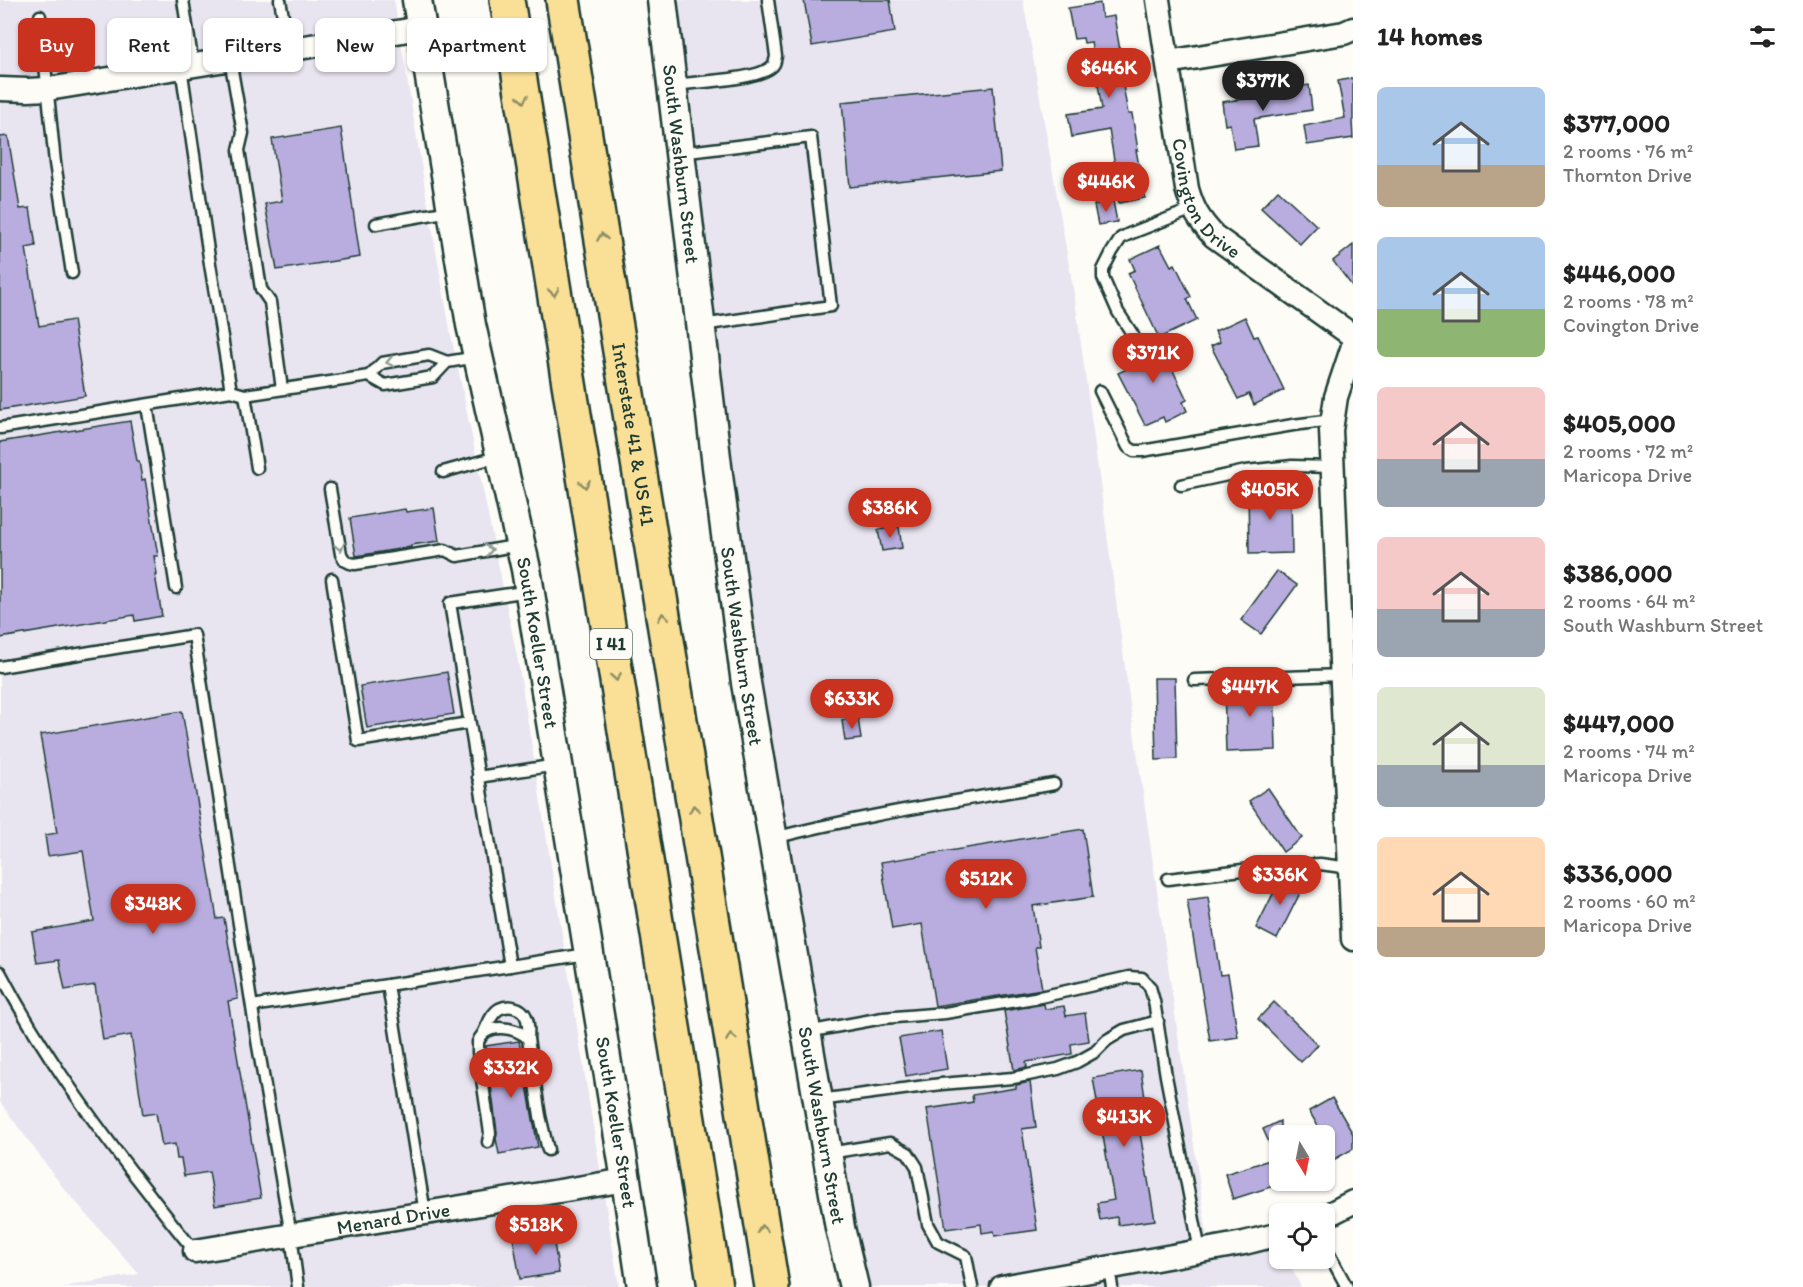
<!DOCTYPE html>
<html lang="en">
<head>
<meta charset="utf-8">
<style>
  body { margin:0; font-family:Itim,sans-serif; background:#f6f6f6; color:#222; height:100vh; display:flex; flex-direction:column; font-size:22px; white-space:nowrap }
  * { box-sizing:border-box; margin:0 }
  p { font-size:20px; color:#767676 }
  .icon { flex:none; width:33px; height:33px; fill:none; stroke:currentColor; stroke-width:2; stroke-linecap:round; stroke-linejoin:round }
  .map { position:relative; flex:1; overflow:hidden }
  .sheet { display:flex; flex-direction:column; background:#fff; width:450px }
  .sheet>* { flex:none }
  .top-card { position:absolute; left:18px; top:18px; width:570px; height:54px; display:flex; gap:12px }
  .needle { width:39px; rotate:170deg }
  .fabs { position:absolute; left:1269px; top:1125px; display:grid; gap:12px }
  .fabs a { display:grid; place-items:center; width:66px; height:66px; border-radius:9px; background:#fff; box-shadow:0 2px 4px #0004; font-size:30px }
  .price { position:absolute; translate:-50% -51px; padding:0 14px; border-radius:21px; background:#c8321e; color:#fff; font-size:20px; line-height:39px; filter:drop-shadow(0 2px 3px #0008) }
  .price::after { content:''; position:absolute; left:50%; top:36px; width:18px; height:14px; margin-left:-9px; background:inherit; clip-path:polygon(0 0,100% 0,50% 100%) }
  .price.active { background:#222; color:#fff }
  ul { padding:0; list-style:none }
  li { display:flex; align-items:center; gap:18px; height:150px; padding:0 24px }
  li span { display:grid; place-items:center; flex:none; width:168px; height:120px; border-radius:9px; color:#555 }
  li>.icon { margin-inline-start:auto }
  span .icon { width:72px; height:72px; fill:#fffc; stroke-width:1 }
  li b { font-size:26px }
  h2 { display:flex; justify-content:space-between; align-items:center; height:72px; padding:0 24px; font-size:26px }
  .tag { padding:0 21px; border-radius:9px; background:#fff; box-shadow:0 2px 4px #0004; font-size:21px; line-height:54px }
  .tag.active { background:#c8321e; color:#fff }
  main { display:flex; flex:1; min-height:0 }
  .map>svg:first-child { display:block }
  .built { fill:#e8e4f0 }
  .building { fill:#b8adde; stroke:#1f3d34; stroke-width:1.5 }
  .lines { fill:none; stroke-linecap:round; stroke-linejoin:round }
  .service-casing { stroke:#1f3d34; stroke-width:15 }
  .minor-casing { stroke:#1f3d34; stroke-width:27 }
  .tertiary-casing { stroke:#1f3d34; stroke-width:33 }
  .motorway-casing { stroke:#1f3d34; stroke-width:38 }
  .service { stroke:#fdfcf7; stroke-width:10 }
  .minor { stroke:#fdfcf7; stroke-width:22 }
  .tertiary { stroke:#fdfcf7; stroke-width:28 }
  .motorway { stroke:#fadf96; stroke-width:33 }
  .oneway { stroke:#8c8e65 }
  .oneway2 { stroke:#8e9c96 }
  .labels { text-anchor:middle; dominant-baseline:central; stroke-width:5; stroke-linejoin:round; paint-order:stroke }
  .shield { fill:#fdfcf7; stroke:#62766e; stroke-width:1.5 }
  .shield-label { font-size:18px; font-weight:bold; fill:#1f3d34 }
  .street-label { font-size:20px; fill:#1f3d34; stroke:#fdfcf7 }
</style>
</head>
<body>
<main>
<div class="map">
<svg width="1353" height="1287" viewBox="0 0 1353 1287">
  <rect width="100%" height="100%" fill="#fdfcf7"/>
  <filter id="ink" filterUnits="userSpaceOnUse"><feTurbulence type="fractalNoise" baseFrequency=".0167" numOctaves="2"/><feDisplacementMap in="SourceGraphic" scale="12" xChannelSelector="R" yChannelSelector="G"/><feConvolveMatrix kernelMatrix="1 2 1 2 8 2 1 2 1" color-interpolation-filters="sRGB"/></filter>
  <g filter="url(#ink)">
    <g class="built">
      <path d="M0,0H394L427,200L450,330L518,661L619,1287H63L139,1274L62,1186L0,1102Z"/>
      <path d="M662,0H1023L1075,300L1131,711L1209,1249L1279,1245L1280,1258L1287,1259L1301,1287H854L746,683Z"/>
    </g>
    <g class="building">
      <path d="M804,0H890L895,32L812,46Z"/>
      <path d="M1100,3L1102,18L1114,16L1121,56H1122L1125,73L1121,74L1128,114H1132L1138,150H1136L1145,198L1119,203L1112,167L1115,166L1109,130L1072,137L1068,114L1102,109L1091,42L1084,43L1083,38L1074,39L1068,8Z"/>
      <path d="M1353,78V120L1352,121L1353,138L1307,145L1304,126L1345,118L1338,81Z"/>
      <path d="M1309,85L1312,110L1254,119L1258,146L1234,149L1230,124L1225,125L1222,102L1273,95L1272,91Z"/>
      <path d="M993,87L1001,171L850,187L842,102Z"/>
      <path d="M341,128L360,257L277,270L265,204L282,201L272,139Z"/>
      <path d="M8,136L20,209L30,208L36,246L26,248L39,326L73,320L85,396L0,410V137Z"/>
      <path d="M1278,190L1317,226L1300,244L1261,208Z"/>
      <path d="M1113,201L1117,222L1098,225L1094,205Z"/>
      <path d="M1160,245L1171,266L1175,264L1191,297L1187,299L1197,320L1159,338L1128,273L1135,270L1130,259Z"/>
      <path d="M1353,245V287L1333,261Z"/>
      <path d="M1245,317L1254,337L1258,336L1284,390L1254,405L1249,394L1238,399L1211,346L1220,342L1215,331Z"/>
      <path d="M1158,339L1187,400L1183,402L1187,411L1165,422L1163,417L1145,425L1118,373L1127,369L1121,357Z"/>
      <path d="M130,421L137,461H139L142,480L145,479L158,556H154L157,575H155L162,616L135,621L134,615L0,638V442Z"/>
      <path d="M1291,488L1292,553L1249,554L1248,489Z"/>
      <path d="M434,508L439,541L411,545V547L356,556L350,518L405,509L406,512Z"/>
      <path d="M899,527L902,548L882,551L878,530Z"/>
      <path d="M1277,571L1297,585L1261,634L1241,620Z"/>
      <path d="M447,672L454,714L367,728L360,686Z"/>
      <path d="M1154,678H1175L1177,759L1156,760Z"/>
      <path d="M1274,685L1276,750L1226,752L1224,686Z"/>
      <path d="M182,711L217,919L224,918L238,999L228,1001L261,1198L215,1206L209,1172L184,1176L181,1159H177L175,1144L162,1146L156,1113L143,1115L131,1035L103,1040L95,985L65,990L59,960L37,963L32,932L94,921L83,851L48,856L45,835L57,833L40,735Z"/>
      <path d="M858,718L861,739L845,741L842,720Z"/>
      <path d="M1268,788L1302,838L1283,852L1249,801Z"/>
      <path d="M1083,829L1093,897L1033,906L1039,947H1035L1042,989L935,1006L922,924L892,929L881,862Z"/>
      <path d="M1283,874L1304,885L1277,939L1256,928Z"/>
      <path d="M1208,897L1220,975L1228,974L1238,1037L1210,1041L1187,900Z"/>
      <path d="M1274,1002L1318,1045L1301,1062L1258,1019Z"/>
      <path d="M1044,1004L1045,1009L1064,1006L1066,1016L1085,1013L1089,1041L1071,1044L1072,1054L1026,1062L1027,1067L1014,1070L1004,1011Z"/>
      <path d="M941,1031L947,1069L906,1076L899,1038Z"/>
      <path d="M519,1041L538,1147L499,1154L496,1139L497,1132L486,1046Z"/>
      <path d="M1141,1070L1145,1098L1134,1099L1155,1220L1118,1225L1117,1217L1100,1220L1097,1203L1114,1200L1093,1078Z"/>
      <path d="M1030,1082L1036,1127L1022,1129L1037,1230L995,1236L994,1231L982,1233L981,1224L946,1229L927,1109L973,1102L972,1095L1016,1088V1085Z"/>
      <path d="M1332,1098L1353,1134V1149L1324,1165V1136L1309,1111Z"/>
      <path d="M1280,1121V1184L1233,1199L1225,1174L1276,1158L1263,1129Z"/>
      <path d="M552,1232L559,1273L520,1279L513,1238Z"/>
    </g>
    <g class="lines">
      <g class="service-casing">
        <g id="service">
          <path d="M183,0L193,65"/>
          <path d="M280,0L289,49"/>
          <path d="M40,16L55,163L72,273"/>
          <path d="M230,59L243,133L239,150L261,289L270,302L282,389"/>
          <path d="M181,67L210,264L231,391"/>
          <path d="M672,85C695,82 754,80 770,68C775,65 775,61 776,56L768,0"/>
          <path d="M680,153L811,137L831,306L702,325"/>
          <path d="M376,224L450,211"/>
          <path d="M1133,335L1118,312L1103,278V270L1112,252L1121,238L1129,234L1193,209"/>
          <path d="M447,362L433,377L385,385L369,376L382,363L429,355L447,362L477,357"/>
          <path d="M1100,391L1128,447L1134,451H1142L1293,425L1332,420"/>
          <path d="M245,395L257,468"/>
          <path d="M147,405L176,588"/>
          <path d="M0,428L231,391L245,395L369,376"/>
          <path d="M443,472L500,456"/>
          <path d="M1181,485L1246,471L1292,466L1333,467"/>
          <path d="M330,489L341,554C344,561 348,563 355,564L445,550L457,556L520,545"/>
          <path d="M332,579L358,741L469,723"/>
          <path d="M0,667L194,635L258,1046L291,1235L298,1287"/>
          <path d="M1194,680L1342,675"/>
          <path d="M478,777L557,765"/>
          <path d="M774,838C865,814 961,801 1054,784"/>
          <path d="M1168,879L1267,867L1320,864L1350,868"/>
          <path d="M510,966L450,603L529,591"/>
          <path d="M0,972C37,1043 83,1108 132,1172C153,1198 173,1226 195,1251"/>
          <path d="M388,985L425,1213"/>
          <path d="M252,1006L587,954"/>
          <path d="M807,1032L883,1018L945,1013L1040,997L1129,977L1142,978L1150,987L1154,1001L1166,1076L1200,1251"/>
          <path d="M483,1034C487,1026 491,1014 499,1009C503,1007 508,1006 513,1007C529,1010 529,1025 528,1039"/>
          <path d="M819,1100L941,1084L1013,1078L1058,1069L1077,1062L1095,1052L1107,1040L1124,1030L1158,1021"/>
          <path d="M488,1142L490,1133L478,1052C478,1051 478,1043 478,1042C485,1022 517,1026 528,1039L540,1116L548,1150"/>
          <path d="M829,1153L890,1143L908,1153L917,1167L928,1224L938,1242L966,1256L972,1287"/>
          <path d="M1324,1245L1347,1287"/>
          <path d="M1109,1268L1112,1287"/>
        </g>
      </g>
      <g class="minor-casing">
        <g id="minor">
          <path id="s1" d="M1158,0L1187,189C1193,210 1199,220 1214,236L1353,336"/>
          <path d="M1168,62L1344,33L1353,29"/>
          <path d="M0,89L28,90L48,89L421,28"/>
          <path d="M1353,346L1336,397L1331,430L1353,939"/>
          <path d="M1324,1217L1353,1202"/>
          <path id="s2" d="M195,1251L626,1180"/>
          <path d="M1002,1287L1244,1243L1280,1234"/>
        </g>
      </g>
      <g class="tertiary-casing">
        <g id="tertiary">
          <path id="s3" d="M417,0L471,325L526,569L626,1180L642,1287"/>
          <path id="s4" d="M662,0L719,483L746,683L840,1228L854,1287"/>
        </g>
      </g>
      <g class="motorway-casing">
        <g id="motorway">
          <path d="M507,0L715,1287"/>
          <path id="s5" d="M563,0L772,1287"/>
        </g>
      </g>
      <use href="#service" class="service"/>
      <use href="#minor" class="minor"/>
      <use href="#tertiary" class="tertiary"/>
      <use href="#motorway" class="motorway"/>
    </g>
    <defs><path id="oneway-chevron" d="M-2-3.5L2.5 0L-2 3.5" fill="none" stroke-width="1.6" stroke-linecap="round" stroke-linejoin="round" transform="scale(1.5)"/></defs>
    <g class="oneway">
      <use href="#oneway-chevron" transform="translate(523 99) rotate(81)"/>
      <use href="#oneway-chevron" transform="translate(602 237) rotate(-99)"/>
      <use href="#oneway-chevron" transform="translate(554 292) rotate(81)"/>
      <use href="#oneway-chevron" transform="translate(585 484) rotate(81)"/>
      <use href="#oneway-chevron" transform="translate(663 617) rotate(-99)"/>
      <use href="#oneway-chevron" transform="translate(616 677) rotate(81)"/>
      <use href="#oneway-chevron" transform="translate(694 809) rotate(-99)"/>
      <use href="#oneway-chevron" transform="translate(731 1037) rotate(-99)"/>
      <use href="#oneway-chevron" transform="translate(762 1229) rotate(-99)"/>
    </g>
    <g class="oneway2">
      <use href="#oneway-chevron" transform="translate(390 362) rotate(168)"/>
      <use href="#oneway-chevron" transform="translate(340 547) rotate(78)"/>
      <use href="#oneway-chevron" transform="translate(489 550) rotate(-10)"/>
    </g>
  </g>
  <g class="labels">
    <rect class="shield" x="590" y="629" width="42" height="30" rx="4.5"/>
    <g class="shield-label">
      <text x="611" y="644">I 41</text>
    </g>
    <g class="street-label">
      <text stroke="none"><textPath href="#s4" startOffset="165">South Washburn Street</textPath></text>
      <text stroke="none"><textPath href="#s1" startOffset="208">Covington Drive</textPath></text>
      <text stroke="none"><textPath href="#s5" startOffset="440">Interstate 41 &amp; US 41</textPath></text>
      <text stroke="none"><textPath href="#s3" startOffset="654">South Koeller Street</textPath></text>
      <text stroke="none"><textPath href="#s4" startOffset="651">South Washburn Street</textPath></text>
      <text stroke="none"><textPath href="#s3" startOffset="1140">South Koeller Street</textPath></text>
      <text stroke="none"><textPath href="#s4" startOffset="1137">South Washburn Street</textPath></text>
      <text stroke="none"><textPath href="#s2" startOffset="201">Menard Drive</textPath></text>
    </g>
  </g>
</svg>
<div class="fabs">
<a><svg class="needle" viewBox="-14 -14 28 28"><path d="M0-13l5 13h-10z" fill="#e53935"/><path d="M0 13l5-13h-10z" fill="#767676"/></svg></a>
<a><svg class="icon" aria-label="locate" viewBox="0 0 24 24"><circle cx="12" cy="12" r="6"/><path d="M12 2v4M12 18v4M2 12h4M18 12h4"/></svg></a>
</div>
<b class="price" style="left:1109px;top:99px">$646K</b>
<b class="price active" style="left:1263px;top:112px">$377K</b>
<b class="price" style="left:1106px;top:213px">$446K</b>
<b class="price" style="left:1153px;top:384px">$371K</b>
<b class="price" style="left:1270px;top:521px">$405K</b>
<b class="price" style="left:890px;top:539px">$386K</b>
<b class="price" style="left:1250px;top:718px">$447K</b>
<b class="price" style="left:852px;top:730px">$633K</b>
<b class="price" style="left:1280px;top:906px">$336K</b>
<b class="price" style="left:986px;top:910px">$512K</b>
<b class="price" style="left:153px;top:935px">$348K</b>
<b class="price" style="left:511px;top:1099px">$332K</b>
<b class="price" style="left:1124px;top:1148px">$413K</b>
<b class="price" style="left:536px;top:1256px">$518K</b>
<div class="top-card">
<a class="tag active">Buy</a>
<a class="tag">Rent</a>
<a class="tag">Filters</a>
<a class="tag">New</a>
<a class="tag">Apartment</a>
</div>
</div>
<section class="sheet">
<h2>14 homes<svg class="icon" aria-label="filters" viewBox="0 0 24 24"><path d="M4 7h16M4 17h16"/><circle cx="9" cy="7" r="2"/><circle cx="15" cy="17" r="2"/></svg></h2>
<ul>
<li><span style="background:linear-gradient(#a9c7e8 65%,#b9a48a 0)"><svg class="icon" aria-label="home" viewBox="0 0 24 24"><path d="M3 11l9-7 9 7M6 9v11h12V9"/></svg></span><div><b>$377,000</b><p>2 rooms · 76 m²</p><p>Thornton Drive</p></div></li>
<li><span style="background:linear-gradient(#a9c7e8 60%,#8fb573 0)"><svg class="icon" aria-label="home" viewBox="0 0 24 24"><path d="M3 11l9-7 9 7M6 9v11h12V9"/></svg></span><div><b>$446,000</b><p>2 rooms · 78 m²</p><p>Covington Drive</p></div></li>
<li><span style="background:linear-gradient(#f6c9c9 60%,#9aa5b1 0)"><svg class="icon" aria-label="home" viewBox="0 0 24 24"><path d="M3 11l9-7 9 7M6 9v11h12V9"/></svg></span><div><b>$405,000</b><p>2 rooms · 72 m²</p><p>Maricopa Drive</p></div></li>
<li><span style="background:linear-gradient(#f6c9c9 60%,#9aa5b1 0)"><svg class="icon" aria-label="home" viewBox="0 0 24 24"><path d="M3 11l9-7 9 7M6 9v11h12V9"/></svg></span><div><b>$386,000</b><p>2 rooms · 64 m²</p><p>South Washburn Street</p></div></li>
<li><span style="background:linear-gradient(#dfe7d0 65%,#9aa5b1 0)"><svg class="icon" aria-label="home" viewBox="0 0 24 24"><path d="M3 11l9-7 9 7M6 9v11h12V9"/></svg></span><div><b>$447,000</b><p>2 rooms · 74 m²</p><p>Maricopa Drive</p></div></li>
<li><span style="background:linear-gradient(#ffd9b3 75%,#b9a48a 0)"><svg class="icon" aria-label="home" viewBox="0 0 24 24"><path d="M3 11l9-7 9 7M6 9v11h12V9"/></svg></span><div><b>$336,000</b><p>2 rooms · 60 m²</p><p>Maricopa Drive</p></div></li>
</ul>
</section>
</main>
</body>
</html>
